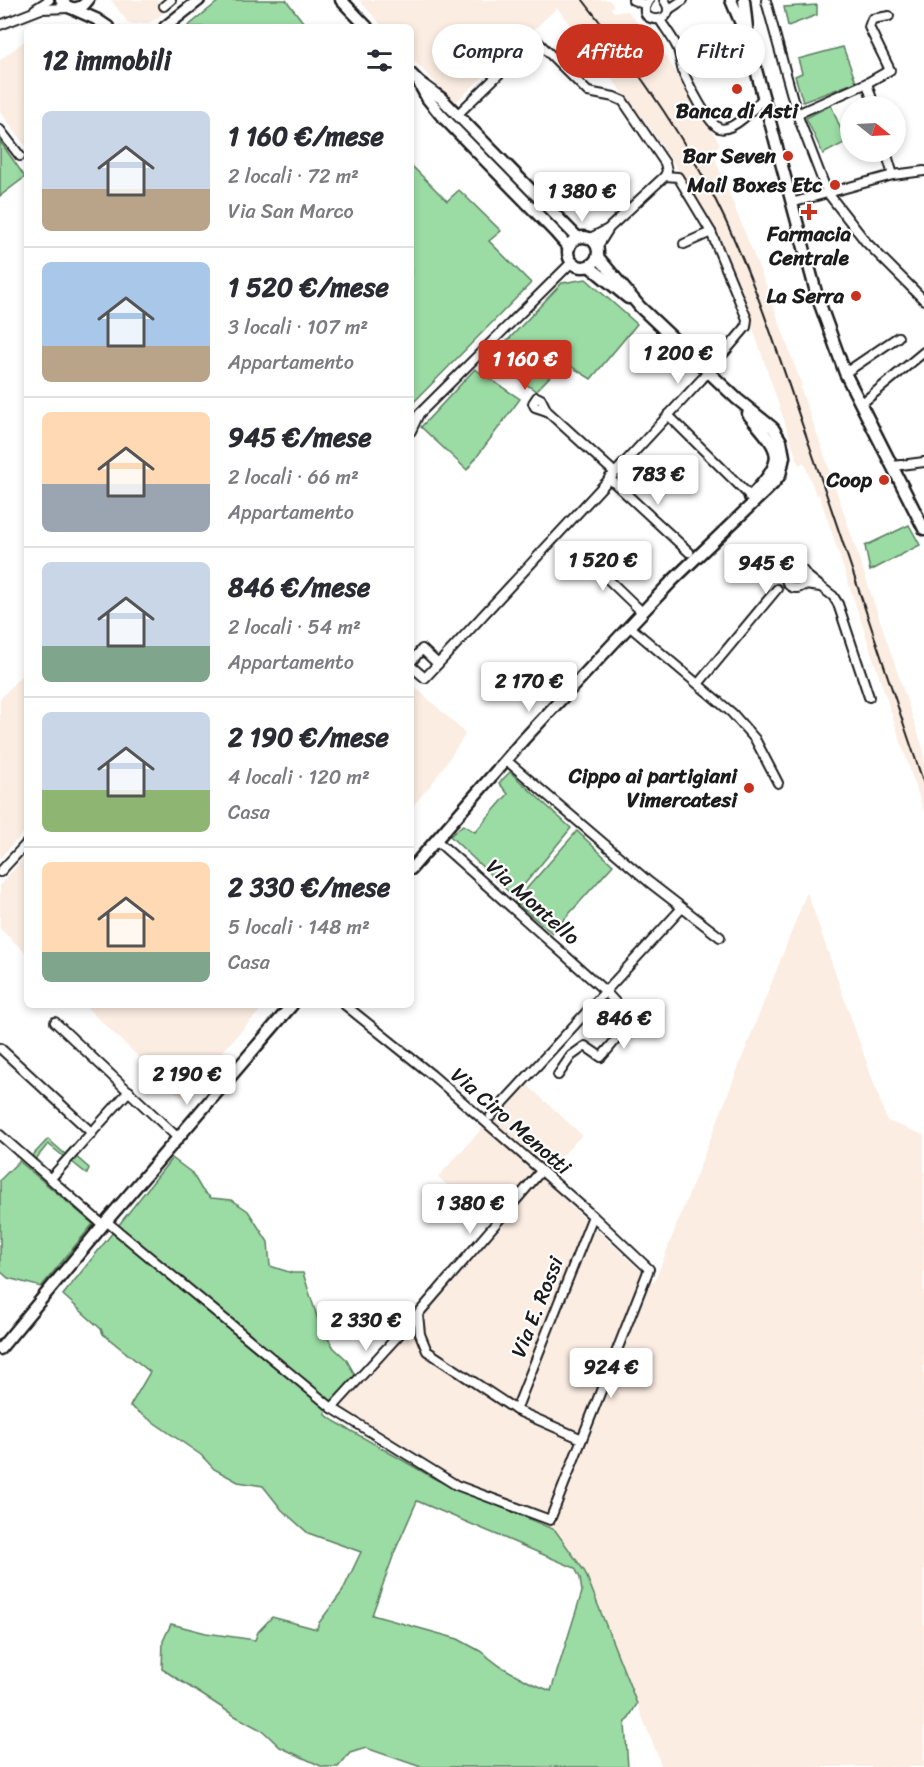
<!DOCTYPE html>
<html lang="it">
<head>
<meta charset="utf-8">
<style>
  body { margin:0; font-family:Sriracha,sans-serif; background:#f7f7f7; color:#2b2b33; height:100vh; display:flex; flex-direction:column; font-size:22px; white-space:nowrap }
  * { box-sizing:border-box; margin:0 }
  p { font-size:20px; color:#7c7c81 }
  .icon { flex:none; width:33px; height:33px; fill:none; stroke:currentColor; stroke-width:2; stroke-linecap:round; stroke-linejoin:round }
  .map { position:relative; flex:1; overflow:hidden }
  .details { position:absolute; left:24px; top:24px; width:390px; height:984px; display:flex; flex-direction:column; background:#fff; border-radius:9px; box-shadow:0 3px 9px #0003 }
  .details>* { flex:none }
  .banner { position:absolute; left:432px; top:24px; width:402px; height:54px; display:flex; gap:12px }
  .needle { width:39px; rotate:108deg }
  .buttons { position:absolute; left:840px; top:96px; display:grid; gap:12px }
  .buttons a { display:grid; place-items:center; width:66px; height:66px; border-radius:50%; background:#fff; box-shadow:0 3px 9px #0003; font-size:30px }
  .price { position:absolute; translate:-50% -51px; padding:0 14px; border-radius:6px; background:#fff; color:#222; font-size:20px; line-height:39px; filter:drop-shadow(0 2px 3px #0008) }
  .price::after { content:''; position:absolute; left:50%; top:36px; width:18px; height:14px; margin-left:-9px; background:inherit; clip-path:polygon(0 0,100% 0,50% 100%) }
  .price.active { background:#c8321e; color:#fff }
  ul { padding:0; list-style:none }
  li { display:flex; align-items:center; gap:18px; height:150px; padding:0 18px }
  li+li { border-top:2px solid #e1e1e2 }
  li span { display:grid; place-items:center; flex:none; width:168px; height:120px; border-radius:9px; color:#555 }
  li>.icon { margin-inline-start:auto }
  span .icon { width:72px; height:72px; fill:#fffc; stroke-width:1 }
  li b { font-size:26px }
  h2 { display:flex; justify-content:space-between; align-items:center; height:72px; padding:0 18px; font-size:26px }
  .tag { padding:0 21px; border-radius:27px; background:#fff; box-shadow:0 3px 9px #0003; font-size:21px; line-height:54px }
  .tag.active { background:#c8321e; color:#fff }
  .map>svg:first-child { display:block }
  .built { fill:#fbede2 }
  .green { fill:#9bdba4; stroke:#5c7c60; stroke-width:1.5; fill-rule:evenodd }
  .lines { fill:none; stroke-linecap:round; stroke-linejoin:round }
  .minor-casing { stroke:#1c1c1c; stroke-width:12 }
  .tertiary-casing { stroke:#1c1c1c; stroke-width:15 }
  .secondary-casing { stroke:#1c1c1c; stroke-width:15 }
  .minor { stroke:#fff; stroke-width:8 }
  .tertiary { stroke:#fff; stroke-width:10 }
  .secondary { stroke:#fff; stroke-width:10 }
  .rail { stroke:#1c1c1c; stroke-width:2 }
  .poi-dot { fill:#c8321e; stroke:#fff; stroke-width:2 }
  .labels { text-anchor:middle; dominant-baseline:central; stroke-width:4.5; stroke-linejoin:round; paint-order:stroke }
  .poi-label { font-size:21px; font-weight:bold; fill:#1c1c1c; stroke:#fff; text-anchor:end }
  .street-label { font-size:21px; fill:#1c1c1c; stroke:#fff }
</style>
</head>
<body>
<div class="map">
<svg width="924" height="1767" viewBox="0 0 924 1767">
  <rect width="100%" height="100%" fill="#fff"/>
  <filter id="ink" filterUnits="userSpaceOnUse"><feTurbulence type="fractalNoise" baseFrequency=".0167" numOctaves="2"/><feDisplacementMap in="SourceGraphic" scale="12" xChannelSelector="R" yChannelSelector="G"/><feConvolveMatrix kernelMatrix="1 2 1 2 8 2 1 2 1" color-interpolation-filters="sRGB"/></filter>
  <g filter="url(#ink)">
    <g class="built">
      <path d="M111,0H179L156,19L148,23L129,24Z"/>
      <path d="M359,0H609L614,6L611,8L614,12L628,11L652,41L655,39L720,144L712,151L766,285L802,386L800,387L822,448L924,751V812L819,494L816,495L804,462L799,465L738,284L718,237L685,181L648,125L557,8L455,103L411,58V27H383Z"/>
      <path d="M27,39V148L0,111V60Z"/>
      <path d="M27,669V829L0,858V699Z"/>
      <path d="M411,683L462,730L465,735L434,781L411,808Z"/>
      <path d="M27,854V954L0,929V885Z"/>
      <path d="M807,892L887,1121L924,1135V1767H662L585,1572L555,1530L455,1487L332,1411L491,1223L438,1177L524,1082L582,1135L541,1178L654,1283Z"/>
      <path d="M84,1005H265L181,1097Z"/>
    </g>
    <g class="green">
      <path d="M220,0H286L307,27H187Z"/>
      <path d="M817,5V15L788,26L784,7Z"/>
      <path d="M843,47L856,82L803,102L795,76L802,73L798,59Z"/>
      <path d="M831,105L846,142L823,154L806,118Z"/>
      <path d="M0,141L25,177L0,196Z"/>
      <path d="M411,165L447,201L459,190L501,231L489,241L531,283L411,405Z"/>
      <path d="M586,279L637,324L591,379L564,362L536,391L490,359L562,283Z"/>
      <path d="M475,369L520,399L467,470L421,427Z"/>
      <path d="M909,525L920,545L870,571L865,546Z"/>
      <path d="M510,772L571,828L514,897L450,836L463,825L475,832L508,794L499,783Z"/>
      <path d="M577,831L613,865L552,933L515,902Z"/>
      <path d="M81,1136L85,1140L73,1154L89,1168L87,1174L72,1162L58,1179L50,1172L63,1156L48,1144L35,1160L32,1156L48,1139L65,1154Z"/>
      <path d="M172,1158L192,1173L202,1190L211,1198L232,1200L248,1211L268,1242L270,1266L292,1273H303L320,1326L334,1348L346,1359L355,1375L325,1414L334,1421L437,1480L555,1530L585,1572L637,1704L625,1724L628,1767H421L366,1748L350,1753L338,1767H323L280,1747L263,1731L235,1716L162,1669L163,1641L171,1624L206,1633L255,1640L258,1632L272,1617L317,1629L318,1624L342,1592L361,1552L308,1533L282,1510L263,1486L238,1482L214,1469L201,1455L130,1406L150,1372L103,1334L101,1329L63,1295ZM417,1501L575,1568L580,1578L582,1592L551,1691L531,1683L500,1666L480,1651L458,1639L372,1615L395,1551Z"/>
      <path d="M19,1161L93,1224L41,1287L8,1278L0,1271V1180Z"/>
    </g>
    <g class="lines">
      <g class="minor-casing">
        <g id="minor">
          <path d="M633,0L646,5"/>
          <path d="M649,0C630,26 683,25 664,0"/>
          <path d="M766,1L797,114L827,192L866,242L924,300"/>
          <path d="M164,6L171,0"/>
          <path d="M35,9L49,0"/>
          <path d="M668,10L683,0"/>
          <path d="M660,20C665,28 673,38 677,47C681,55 680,65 684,74C689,85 708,123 719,128C732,133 756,107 763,98"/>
          <path d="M0,25L41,9L69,8"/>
          <path d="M867,83L874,106"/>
          <path d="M797,114L867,83L890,70L869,27L872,19L889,16"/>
          <path d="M457,115L528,46L533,43H539L588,92L614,97L623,101L665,163L667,171L665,176"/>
          <path d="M0,130L20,156"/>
          <path d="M886,152L893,175"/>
          <path d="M791,203L893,175L924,171"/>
          <path d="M590,238L608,229L665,176"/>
          <path d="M684,244L711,232"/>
          <path d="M598,246L608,230"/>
          <path d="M845,373L898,337"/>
          <path d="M861,404L924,352"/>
          <path d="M547,411L535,407L533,403L537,397L541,399L547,411L614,472"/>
          <path d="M668,415L754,500"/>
          <path d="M411,431L419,414L572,262"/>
          <path d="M893,466L924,462"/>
          <path d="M609,478L689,552"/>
          <path d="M581,553L642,612"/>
          <circle cx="796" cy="578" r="10"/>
          <path d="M804,585L821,587L806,575"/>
          <path d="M821,587L833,596L838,604L869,697"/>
          <path d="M629,626L732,713L755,739L778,783"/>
          <path d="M411,662L422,649L438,664L425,678L411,666"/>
          <path d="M438,664L701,380L746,327L747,319L711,232L678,177L665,176"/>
          <path d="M698,684L777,589"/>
          <path d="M506,760L649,882L720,937"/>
          <path d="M436,840L605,991C610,997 617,1003 621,1010C631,1026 611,1046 601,1057L585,1046L571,1056L558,1075"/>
          <path d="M0,872L27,843"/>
          <path d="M55,1022L178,1138"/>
          <path d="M0,1048L92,1133"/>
          <path d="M491,1116L682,908"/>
          <path d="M0,1135L103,1225"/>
          <path d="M51,1178L129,1091"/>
          <path d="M106,1221L332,1408L456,1485L550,1520L649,1269L593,1216L432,1075L345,1005"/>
          <path d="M418,1314L420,1334L427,1351L516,1410L582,1439"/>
          <path d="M332,1408L418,1314L541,1171"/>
          <path d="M516,1410L593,1216"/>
        </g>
      </g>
      <g class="tertiary-casing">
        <g id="tertiary">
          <path d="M61,0C69,11 80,11 88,0"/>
          <path d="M341,0L367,27"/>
          <path d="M71,8L96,19L108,27"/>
          <path d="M165,27L199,0"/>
          <path d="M411,74L419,82L441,98L578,238"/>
          <path d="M420,85L427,98L440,114L555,232L569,248"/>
          <circle cx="583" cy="252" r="15"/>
          <path d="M589,266L628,298"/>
          <path d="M748,414C780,452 789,456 750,497"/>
          <path d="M411,869L524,739L621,635L672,581L773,484L780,475L784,457L781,441L773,428L737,399L640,307L598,257"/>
          <path d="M0,1349L103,1225L292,1005"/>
        </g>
      </g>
      <g class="secondary-casing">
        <g id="secondary">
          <path d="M731,0L748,40L817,296L845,373L924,529"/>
          <path d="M744,0L747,28"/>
        </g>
      </g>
      <use href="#minor" class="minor"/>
      <use href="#tertiary" class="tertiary"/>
      <use href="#secondary" class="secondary"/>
      <path class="rail" d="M583,0C627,57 670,115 705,180C747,257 774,341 802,424C844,543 883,664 924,784"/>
    </g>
  </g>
  <g class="poi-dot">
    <circle cx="737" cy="89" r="6"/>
    <circle cx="788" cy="156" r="6"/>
    <circle cx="835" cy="185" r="6"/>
    <path d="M806 203h6v6h6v6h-6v6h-6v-6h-6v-6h6z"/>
    <circle cx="856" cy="296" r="6"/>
    <circle cx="884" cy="480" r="6"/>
    <circle cx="749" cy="788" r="6"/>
  </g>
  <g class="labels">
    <g class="poi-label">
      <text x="737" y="111" text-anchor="middle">Banca di Asti</text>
      <text x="776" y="156">Bar Seven</text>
      <text x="823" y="185">Mail Boxes Etc</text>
      <text x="809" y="234" text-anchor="middle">Farmacia<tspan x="809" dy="24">Centrale</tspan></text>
      <text x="844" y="296">La Serra</text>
      <text x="872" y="480">Coop</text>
      <text x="737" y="776">Cippo ai partigiani<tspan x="737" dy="24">Vimercatesi</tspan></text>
    </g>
    <g class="street-label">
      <text transform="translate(533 902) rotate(42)">Via Montello</text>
      <text transform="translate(511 1121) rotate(41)">Via Ciro Menotti</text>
      <text transform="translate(537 1307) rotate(-68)">Via E. Rossi</text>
    </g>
  </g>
</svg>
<div class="buttons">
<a><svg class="needle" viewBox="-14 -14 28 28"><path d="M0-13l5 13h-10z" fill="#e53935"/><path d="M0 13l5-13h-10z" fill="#7c7c81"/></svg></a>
</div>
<b class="price" style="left:582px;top:223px">1 380 €</b>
<b class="price" style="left:678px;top:385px">1 200 €</b>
<b class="price active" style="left:525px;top:391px">1 160 €</b>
<b class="price" style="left:658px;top:506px">783 €</b>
<b class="price" style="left:603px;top:592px">1 520 €</b>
<b class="price" style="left:766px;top:595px">945 €</b>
<b class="price" style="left:529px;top:713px">2 170 €</b>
<b class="price" style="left:624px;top:1050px">846 €</b>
<b class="price" style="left:187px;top:1106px">2 190 €</b>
<b class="price" style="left:470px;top:1235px">1 380 €</b>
<b class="price" style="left:366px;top:1352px">2 330 €</b>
<b class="price" style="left:611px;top:1399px">924 €</b>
<div class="banner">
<a class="tag">Compra</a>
<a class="tag active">Affitta</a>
<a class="tag">Filtri</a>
</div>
<section class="details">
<h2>12 immobili<svg class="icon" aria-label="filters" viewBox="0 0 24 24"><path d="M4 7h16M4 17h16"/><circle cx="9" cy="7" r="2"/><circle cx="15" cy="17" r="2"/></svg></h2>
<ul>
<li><span style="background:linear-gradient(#c9d6e8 65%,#b9a48a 0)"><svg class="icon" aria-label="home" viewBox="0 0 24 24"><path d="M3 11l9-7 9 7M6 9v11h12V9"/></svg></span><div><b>1 160 €/mese</b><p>2 locali · 72 m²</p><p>Via San Marco</p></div></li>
<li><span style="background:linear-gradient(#a9c7e8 70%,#b9a48a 0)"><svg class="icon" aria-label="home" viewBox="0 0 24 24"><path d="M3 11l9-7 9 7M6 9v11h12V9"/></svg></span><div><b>1 520 €/mese</b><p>3 locali · 107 m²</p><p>Appartamento</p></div></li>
<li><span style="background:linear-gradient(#ffd9b3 60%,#9aa5b1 0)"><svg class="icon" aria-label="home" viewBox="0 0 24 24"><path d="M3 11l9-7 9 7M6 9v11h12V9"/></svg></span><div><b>945 €/mese</b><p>2 locali · 66 m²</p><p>Appartamento</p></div></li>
<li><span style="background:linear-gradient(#c9d6e8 70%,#7fa58c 0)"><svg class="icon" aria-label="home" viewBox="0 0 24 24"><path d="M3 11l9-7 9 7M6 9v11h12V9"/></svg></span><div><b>846 €/mese</b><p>2 locali · 54 m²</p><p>Appartamento</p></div></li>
<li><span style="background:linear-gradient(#c9d6e8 65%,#8fb573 0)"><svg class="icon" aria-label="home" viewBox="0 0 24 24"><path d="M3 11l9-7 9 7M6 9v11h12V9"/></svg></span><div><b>2 190 €/mese</b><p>4 locali · 120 m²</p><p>Casa</p></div></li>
<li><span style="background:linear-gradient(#ffd9b3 75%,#7fa58c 0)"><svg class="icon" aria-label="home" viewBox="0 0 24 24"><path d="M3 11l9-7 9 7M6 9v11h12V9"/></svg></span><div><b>2 330 €/mese</b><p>5 locali · 148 m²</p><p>Casa</p></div></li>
</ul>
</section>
</div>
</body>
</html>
